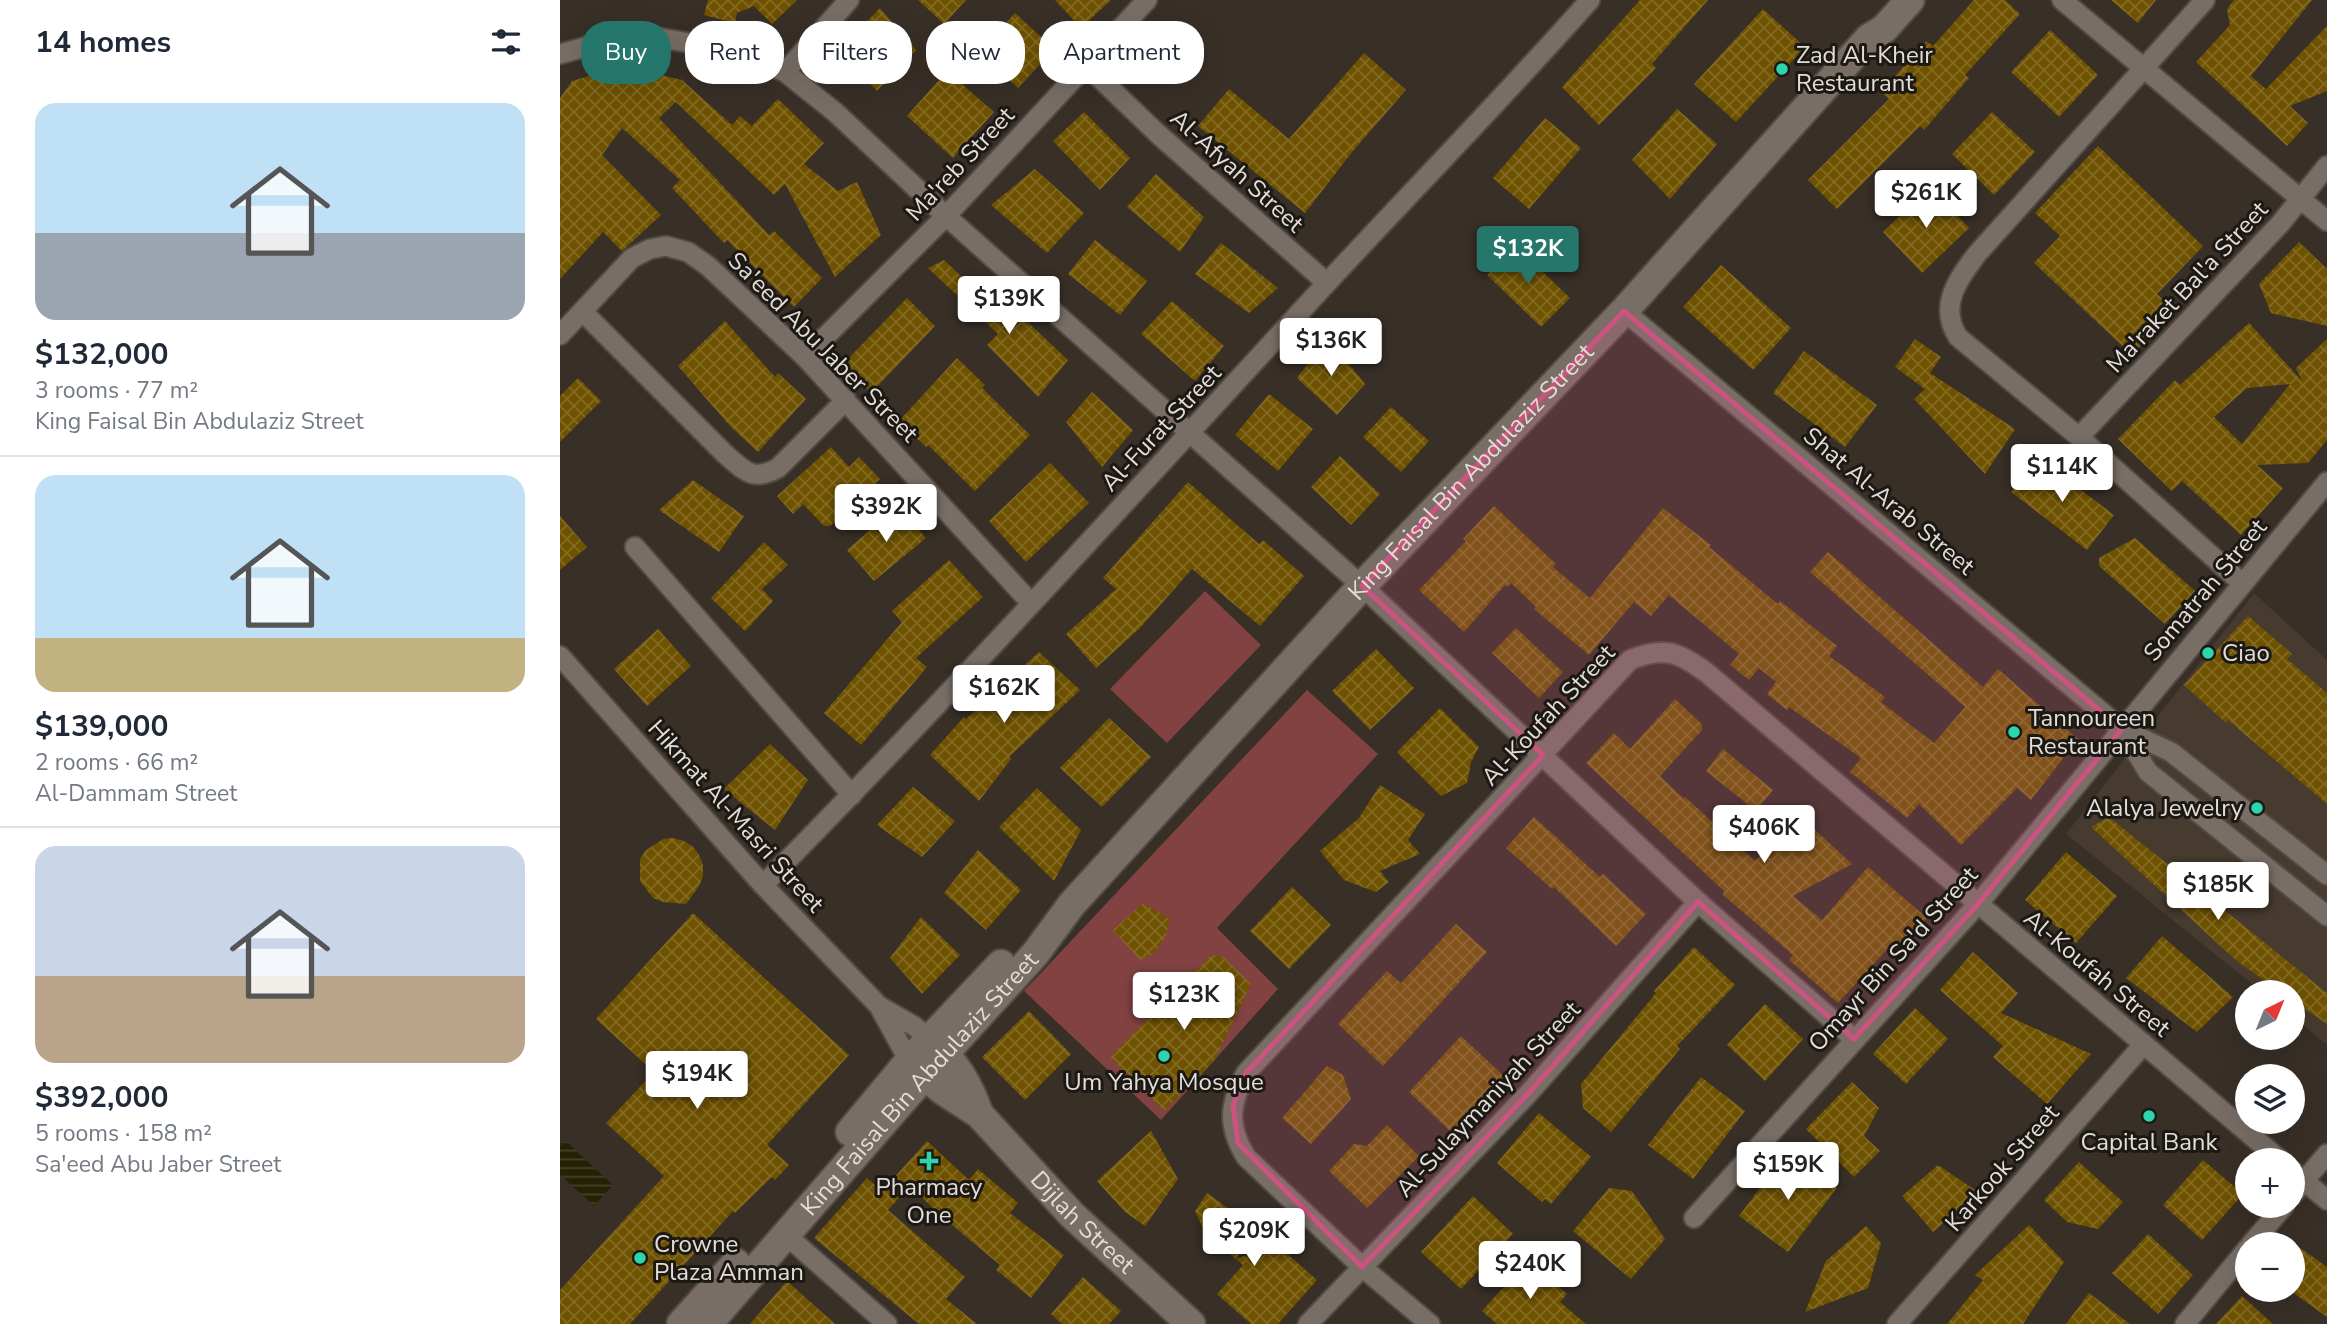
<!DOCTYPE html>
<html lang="en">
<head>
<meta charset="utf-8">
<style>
  body { margin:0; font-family:"Nunito Sans",sans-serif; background:#f6f6f7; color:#1f2937; height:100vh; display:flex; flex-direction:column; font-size:26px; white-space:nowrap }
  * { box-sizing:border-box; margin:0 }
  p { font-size:23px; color:#747a83 }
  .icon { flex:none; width:38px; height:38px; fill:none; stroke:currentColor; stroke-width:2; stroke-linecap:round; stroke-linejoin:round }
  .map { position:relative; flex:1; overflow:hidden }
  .panel { display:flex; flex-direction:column; background:#fff; width:560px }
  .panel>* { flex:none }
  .guide { position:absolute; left:21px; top:21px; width:665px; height:63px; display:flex; gap:14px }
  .needle { width:46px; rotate:43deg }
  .controls { position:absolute; left:1675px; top:980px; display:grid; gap:14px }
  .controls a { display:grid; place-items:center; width:70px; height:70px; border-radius:50%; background:#fff; box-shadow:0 7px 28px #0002; font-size:35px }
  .price { position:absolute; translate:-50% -60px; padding:0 16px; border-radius:7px; background:#fff; color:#222; font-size:23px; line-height:46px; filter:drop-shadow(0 2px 4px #0008) }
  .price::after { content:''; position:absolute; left:50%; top:42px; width:21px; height:16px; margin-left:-10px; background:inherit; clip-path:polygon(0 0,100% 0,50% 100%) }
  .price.active { background:#25766b; color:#fff }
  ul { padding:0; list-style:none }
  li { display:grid; align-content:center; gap:14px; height:371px; padding:0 35px }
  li+li { border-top:2px solid #e0e1e3 }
  li span { display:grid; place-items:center; height:217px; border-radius:21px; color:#555 }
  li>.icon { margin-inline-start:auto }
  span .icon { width:126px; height:126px; fill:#fffc; stroke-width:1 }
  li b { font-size:30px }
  h2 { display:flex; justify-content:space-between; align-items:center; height:84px; padding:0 35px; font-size:30px }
  .tag { padding:0 24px; border-radius:28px; background:#fff; box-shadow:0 7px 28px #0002; font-size:24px; line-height:63px }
  .tag.active { background:#25766b; color:#fff }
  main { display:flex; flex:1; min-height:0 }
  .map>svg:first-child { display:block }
  .built { fill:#473a2e }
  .park { fill:#824242 }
  .water { fill:url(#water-rules) }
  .building { fill:url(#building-cross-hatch); fill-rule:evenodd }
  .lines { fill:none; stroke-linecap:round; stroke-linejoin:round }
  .street-casing { stroke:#524a44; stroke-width:23 }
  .secondary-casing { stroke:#524a44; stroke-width:32 }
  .street { stroke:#786e66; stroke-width:19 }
  .secondary { stroke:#786e66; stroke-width:28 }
  .marked { fill:#cc5380; fill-opacity:0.2; stroke:#cc5380; stroke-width:5; stroke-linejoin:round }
  .poi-dot { fill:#2dd5ab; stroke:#1c1814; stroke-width:2.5 }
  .labels { text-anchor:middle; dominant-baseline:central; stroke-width:6; stroke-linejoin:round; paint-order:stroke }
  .poi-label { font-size:24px; fill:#e3ddd8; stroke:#1c1814; text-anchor:start }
  .street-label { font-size:24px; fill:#e3ddd8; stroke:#1c1814 }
</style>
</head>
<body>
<main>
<section class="panel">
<h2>14 homes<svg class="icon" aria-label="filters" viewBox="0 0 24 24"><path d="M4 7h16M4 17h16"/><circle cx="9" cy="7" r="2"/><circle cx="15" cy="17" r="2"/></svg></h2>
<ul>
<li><span style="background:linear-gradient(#bfe0f5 60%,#9aa5b1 0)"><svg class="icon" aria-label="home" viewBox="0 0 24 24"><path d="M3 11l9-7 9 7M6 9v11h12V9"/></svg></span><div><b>$132,000</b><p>3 rooms · 77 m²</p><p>King Faisal Bin Abdulaziz Street</p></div></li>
<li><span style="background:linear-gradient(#bfe0f5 75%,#c2b280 0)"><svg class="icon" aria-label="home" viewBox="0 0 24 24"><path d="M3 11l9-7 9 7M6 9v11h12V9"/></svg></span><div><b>$139,000</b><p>2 rooms · 66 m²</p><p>Al-Dammam Street</p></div></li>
<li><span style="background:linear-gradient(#c9d6e8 60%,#b9a48a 0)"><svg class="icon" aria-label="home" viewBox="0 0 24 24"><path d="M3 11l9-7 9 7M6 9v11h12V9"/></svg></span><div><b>$392,000</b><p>5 rooms · 158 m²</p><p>Sa'eed Abu Jaber Street</p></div></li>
</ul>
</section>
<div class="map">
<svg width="1767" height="1324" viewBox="0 0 1767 1324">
  <defs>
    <pattern id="water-rules" width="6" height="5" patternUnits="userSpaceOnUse" patternTransform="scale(1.75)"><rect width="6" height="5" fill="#242204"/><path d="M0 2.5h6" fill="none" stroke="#444228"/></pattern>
    <pattern id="building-cross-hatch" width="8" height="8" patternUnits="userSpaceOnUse" patternTransform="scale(1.75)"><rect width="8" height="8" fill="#6f5200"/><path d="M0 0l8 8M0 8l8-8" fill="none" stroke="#836a24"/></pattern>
  </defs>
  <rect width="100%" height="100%" fill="#382f27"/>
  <path class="built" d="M1694,593L1767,660V1045L1733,1017L1732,992H1702L1506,834Z"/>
  <g class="park">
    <path d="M645,591L701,645L607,743L550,689Z"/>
    <path d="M747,690L818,754L657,928L718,989L601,1120L464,991Z"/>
  </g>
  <path class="water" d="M5,1140L53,1185L34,1206L0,1175V1146Z"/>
  <g class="building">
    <path d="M148,0H237L212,24L194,6L177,13L175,23L144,15Z"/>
    <path d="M358,0H406L384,24Z"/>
    <path d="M495,0H551L521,28Z"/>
    <path d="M1080,0H1148L1092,64L1096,68L1039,125L1002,87Z"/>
    <path d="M1414,0H1445L1460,14L1405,75L1409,78L1364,130L1360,126L1277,209L1248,180L1329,99L1321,92L1366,41L1373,46Z"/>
    <path d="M1551,0H1596L1578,23Z"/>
    <path d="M1674,0H1752L1691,76L1706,89L1767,26V91L1730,106L1748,123L1727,146L1636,62L1670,25L1667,9Z"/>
    <path d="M320,8L356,50L317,91L279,51Z"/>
    <path d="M1203,9L1245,47L1176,122L1134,84Z"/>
    <path d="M455,13L494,49L458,88L419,52Z"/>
    <path d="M1490,30L1538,75L1499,117L1451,72Z"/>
    <path d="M804,53L846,90L792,152L745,213L638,126L669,89L729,139Z"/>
    <path d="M63,66L122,80L172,125L180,116L192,126L218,99L264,143L244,164L278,191L297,182L321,235L275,277L225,184L214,195L116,102L99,118L209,235L214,231L262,278L234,307L167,240L164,243L112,188L120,180L62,128L42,155L101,215L62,251L43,232L0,279V98L12,81Z"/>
    <path d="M387,71L434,112L393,158L347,116Z"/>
    <path d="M1117,109L1157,144L1110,199L1072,160Z"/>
    <path d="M524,112L570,158L540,190L493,141Z"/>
    <path d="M1432,112L1475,152L1434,195L1392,154Z"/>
    <path d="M985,118L1021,148L969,209L933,178Z"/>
    <path d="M1538,146L1643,246L1597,294L1614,310L1572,355L1474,263L1500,236L1475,213Z"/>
    <path d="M475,169L524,213L487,253L431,205Z"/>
    <path d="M596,174L644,217L620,252L567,207Z"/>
    <path d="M1370,187L1409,228L1362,273L1323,232Z"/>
    <path d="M535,240L587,281L560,315L508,274Z"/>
    <path d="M1739,242L1767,269V326L1711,313L1699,284Z"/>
    <path d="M661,243L718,288L689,313L635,274Z"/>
    <path d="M956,246L1010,298L981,327L927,275Z"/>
    <path d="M384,260L450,323L459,314L508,360L478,397L427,345L438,334L368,268Z"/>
    <path d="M1161,265L1231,328L1193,370L1123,307Z"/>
    <path d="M347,298L375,326L311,393L282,365Z"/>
    <path d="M612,301L664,346L635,381L581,334Z"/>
    <path d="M165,321L215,377L218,373L246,399L198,452L170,426L118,366Z"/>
    <path d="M1689,323L1742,381L1736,368L1767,339V440L1748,463L1697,465L1723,488L1681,535L1622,481L1612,491L1558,439L1615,380L1620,385ZM1730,384L1682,444L1654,417L1687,388Z"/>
    <path d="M768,338L805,384L777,415L737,378Z"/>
    <path d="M1355,339L1381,357L1370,373L1455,429L1425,474L1354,399L1365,389L1335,367Z"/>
    <path d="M1244,351L1317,405L1285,447L1213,393Z"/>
    <path d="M397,358L425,385L422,388L470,435L415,491L368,445L366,447L339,421Z"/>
    <path d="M18,378L41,401L0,442V396Z"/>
    <path d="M532,392L573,430L542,467L506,422Z"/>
    <path d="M709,394L753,429L718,471L675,435Z"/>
    <path d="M831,407L869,441L841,472L803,437Z"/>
    <path d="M271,447L289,467L299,457L320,479L270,526H264L243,504L233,514L217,496Z"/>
    <path d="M780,456L820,494L791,525L751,487Z"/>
    <path d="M1478,457L1554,515L1527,550L1451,492Z"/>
    <path d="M490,463L529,503L466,562L429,521Z"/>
    <path d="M133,480L184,516L159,552L99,510Z"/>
    <path d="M628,482L699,544L703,540L744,576L700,626L632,569L580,628L536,668L506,634L556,589L543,578Z"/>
    <path d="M338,506L366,538L314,581L287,550Z"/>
    <path d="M934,506L996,564L993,567L1030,598L1103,508L1151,545L1149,547L1218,604L1220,601L1277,646L1269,656L1325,697L1321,702L1374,743L1405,707L1250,572L1268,552L1423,687L1438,669L1518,739L1471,800L1457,788L1401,845L1359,804L1347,818L1290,772L1301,758L1229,707L1227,710L1207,694L1216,682L1199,668L1189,680L1170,665L1179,654L1109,595L1091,616L1074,602L1029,655L974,609L976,607L951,583L947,587L945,585L904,632L859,590L906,541L903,539Z"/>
    <path d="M0,516L27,547L0,570Z"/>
    <path d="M1575,538L1635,591L1605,624L1539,566V558Z"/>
    <path d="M204,542L228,565L202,589L213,601L185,631L151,598Z"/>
    <path d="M389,560L423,597L356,658L367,667L301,745L264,713L342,622L332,611Z"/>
    <path d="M1688,616L1732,654L1727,659L1767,693V804L1668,720L1666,723L1624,685Z"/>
    <path d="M956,628L1003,672L979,698L932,653Z"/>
    <path d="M98,629L131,666L87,706L54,669Z"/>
    <path d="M816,649L854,688L810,730L772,691Z"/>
    <path d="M479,652L520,690L449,757L451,759L419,801L370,755L404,717L406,719Z"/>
    <path d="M1115,699L1142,724V730L1100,776L1123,798L1125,797L1195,861L1238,814L1292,864L1233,896L1262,920L1308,867L1367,918L1339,951L1331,945L1278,1003L1229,960L1233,955L1163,895L1164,891L1026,763L1054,733L1070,749Z"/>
    <path d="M880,708L919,747L911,762L907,783L881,796L837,752Z"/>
    <path d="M549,718L591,757L542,807L500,768Z"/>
    <path d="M210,744L248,780L215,830L164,789Z"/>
    <path d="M1163,749L1213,790L1196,811L1146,771Z"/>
    <path d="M820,785L865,814L848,840L860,854L820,871L829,882L816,892L784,880L760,851L799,818Z"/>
    <path d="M353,787L395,821L362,857L317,825Z"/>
    <path d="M477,788L521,830L494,881L439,827Z"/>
    <path d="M974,817L1040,877L1043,874L1086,914L1056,946L994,887L992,889L946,848Z"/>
    <path d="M1549,817L1767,993V1024L1732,1000V992H1721L1678,962L1531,827Z"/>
    <path d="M113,838L124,841L133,847L139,855L143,865V876L139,886L126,904L103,902L93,898L80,881V860L85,851L103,839Z"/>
    <path d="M418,850L461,890L426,930L384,893Z"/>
    <path d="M1506,852L1557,896L1516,943L1465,900Z"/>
    <path d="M732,887L771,925L729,969L690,931Z"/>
    <path d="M583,903L610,919L605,938L594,953L580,960L553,930Z"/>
    <path d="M133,913L289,1055L207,1145L229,1165L215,1180L212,1177L175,1213L173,1211L70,1324H0V1290L104,1176L46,1123L94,1072L36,1019Z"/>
    <path d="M361,917L400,955L362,994L330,958Z"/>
    <path d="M896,924L927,952L823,1066L778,1024L827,971L841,983Z"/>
    <path d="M1602,936L1673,997L1637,1032L1566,978Z"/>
    <path d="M1134,947L1175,985L1117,1046L1120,1049L1051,1132L1023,1108L1021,1084L1096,993L1094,991Z"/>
    <path d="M1413,952L1458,993L1441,1013L1531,1054L1487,1104L1433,1057L1443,1046L1380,990Z"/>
    <path d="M651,955L662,956L691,984L654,1061L604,1111L550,1057Z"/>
    <path d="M1205,1004L1243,1039L1205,1081L1167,1045Z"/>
    <path d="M1355,1008L1388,1039L1346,1084L1313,1054Z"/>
    <path d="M469,1011L511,1054L465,1100L422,1057Z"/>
    <path d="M901,1036L944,1076L891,1132L849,1092Z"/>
    <path d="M767,1066L783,1075L791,1099L751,1144L722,1118Z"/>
    <path d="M1141,1077L1185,1111L1133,1179L1088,1145Z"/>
    <path d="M1292,1082L1319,1108L1304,1136L1320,1151L1294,1177L1246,1129Z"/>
    <path d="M979,1113L1031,1157L991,1204L985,1199L982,1202L937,1163Z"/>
    <path d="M827,1125L859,1156L807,1208L769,1171L794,1144L807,1146Z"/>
    <path d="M591,1131L618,1179L585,1226L565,1212L537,1181Z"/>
    <path d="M367,1141L409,1180L418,1169L458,1203L450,1213L504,1255L471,1298L436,1270L440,1265L380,1215L350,1186L328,1210L405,1277L386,1299L417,1324H359L254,1238L307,1178L322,1191Z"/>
    <path d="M1228,1151L1277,1188L1228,1252L1179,1216Z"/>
    <path d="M1643,1160L1683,1194L1642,1240L1603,1205Z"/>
    <path d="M1519,1162L1563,1202L1538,1229L1507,1222L1484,1200Z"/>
    <path d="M1378,1165L1418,1192L1373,1232L1342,1196Z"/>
    <path d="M1049,1188L1072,1191L1105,1239L1071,1279L1013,1231Z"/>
    <path d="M647,1193L697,1229L676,1259L716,1244L757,1280L718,1324H691L657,1294L683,1265L645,1233L635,1211Z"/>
    <path d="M913,1196L953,1234L901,1289L861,1252Z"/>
    <path d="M1469,1225L1504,1262L1463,1324H1387L1423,1280L1415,1275Z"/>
    <path d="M1306,1226L1321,1243L1308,1288L1245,1312L1266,1261Z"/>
    <path d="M1588,1234L1633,1275L1598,1314L1552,1273Z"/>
    <path d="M1732,1242L1767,1267V1317L1732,1292Z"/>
    <path d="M968,1260L1007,1294L1000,1302L1026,1324H937L922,1311Z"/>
    <path d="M523,1277L561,1311L549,1324H502L491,1314Z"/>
    <path d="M227,1281L275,1324H190Z"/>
    <path d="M1529,1293L1570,1324H1506Z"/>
    <path d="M1682,1296L1713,1324H1656Z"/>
  </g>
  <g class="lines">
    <g class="street-casing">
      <g id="street">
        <path d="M1502,0L1767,221"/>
        <path d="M1645,0L1417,254C1398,279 1378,306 1398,337L1519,437L1682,583"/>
        <path d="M0,54L40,43L101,38L181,52L225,72L275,112L386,216L802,586L1138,902L1294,1039"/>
        <path d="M526,65L598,134L767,283"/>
        <path d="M225,72L289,0"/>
        <path d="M1064,311L1562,729L1611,752L1767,875"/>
        <path d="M23,312L165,454C185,471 192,482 218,468L286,400"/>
        <path d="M0,335L72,258L90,249L106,246L128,252L148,266L245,357L471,603"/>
        <path d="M245,357L386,216L587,0"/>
        <path d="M1519,437L1720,224L1767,166"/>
        <path d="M75,547L292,795"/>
        <path d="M0,656L203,885L319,1006L349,1061"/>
        <path d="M1562,729L1588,772L1767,916"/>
        <path d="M203,885C396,690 579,487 765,285C853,190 944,97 1030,0"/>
        <path d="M319,1006L354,1026L370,1039"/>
        <path d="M1732,1171L1767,1200"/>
        <path d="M1732,1195L1767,1154"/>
        <path d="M1134,1218L1418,904L1767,482"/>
        <path d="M226,1235L327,1324"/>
        <path d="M1691,1244L1724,1206"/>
        <path d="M748,1324L968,1094L1138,902"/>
        <path d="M870,1324L802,1267L686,1157C667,1126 669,1104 686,1073L1070,660C1104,646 1119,652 1147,673L1720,1160"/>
        <path d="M1337,1324L1584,1044"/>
        <path d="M1625,1324L1687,1249"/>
      </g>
    </g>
    <g class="secondary-casing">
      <g id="secondary">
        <path d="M372,1041C395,1062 409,1084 419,1114"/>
        <path id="s1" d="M352,1065L382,1090L419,1114L512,1215L631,1324"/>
        <path d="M290,1132L349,1061L441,964"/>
        <path d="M121,1324L176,1263"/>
        <path id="s2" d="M148,1324L364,1076L475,954L512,904L802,586L1064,311L1309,38L1324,29L1350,0"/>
      </g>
    </g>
    <use href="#street" class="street"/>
    <use href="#secondary" class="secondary"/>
  </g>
  <path class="marked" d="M1064,311L1562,729L1418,904L1294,1039L1138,902L968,1094L802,1267L678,1143L673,1105L686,1073L983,755L802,586Z"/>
  <g class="poi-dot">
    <circle cx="1222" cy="69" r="7"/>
    <circle cx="1648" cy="653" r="7"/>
    <circle cx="1454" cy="732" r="7"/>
    <circle cx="1697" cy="808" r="7"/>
    <circle cx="604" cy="1056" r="7"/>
    <circle cx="1589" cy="1116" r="7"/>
    <path d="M365.5 1150.5h7v7h7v7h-7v7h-7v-7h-7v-7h7z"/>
    <circle cx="80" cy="1258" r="7"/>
  </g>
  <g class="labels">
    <g class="poi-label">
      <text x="1236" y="55">Zad Al-Kheir<tspan x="1236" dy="28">Restaurant</tspan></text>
      <text x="1662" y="653">Ciao</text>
      <text x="1468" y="718">Tannoureen<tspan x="1468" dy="28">Restaurant</tspan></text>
      <text x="1683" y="808" text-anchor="end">Alalya Jewelry</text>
      <text x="604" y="1082" text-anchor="middle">Um Yahya Mosque</text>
      <text x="1589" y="1142" text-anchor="middle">Capital Bank</text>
      <text x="369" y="1187" text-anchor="middle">Pharmacy<tspan x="369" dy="28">One</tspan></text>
      <text x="94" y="1244">Crowne<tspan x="94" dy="28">Plaza Amman</tspan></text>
    </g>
    <g class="street-label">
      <text transform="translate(400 164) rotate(-47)">Ma'reb Street</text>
      <text transform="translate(677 171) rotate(42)">Al-Afyah Street</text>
      <text transform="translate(1627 287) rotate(-47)">Ma'raket Bal'a Street</text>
      <text transform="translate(263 347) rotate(45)">Sa'eed Abu Jaber Street</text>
      <text transform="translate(601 428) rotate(-47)">Al-Furat Street</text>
      <text stroke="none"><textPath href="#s2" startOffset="1144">King Faisal Bin Abdulaziz Street</textPath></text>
      <text transform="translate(1329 501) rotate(40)">Shat Al-Arab Street</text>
      <text transform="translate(1645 590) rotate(-50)">Somatrah Street</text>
      <text transform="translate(988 715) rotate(-47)">Al-Koufah Street</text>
      <text transform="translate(176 816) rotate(48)">Hikmat Al-Masri Street</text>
      <text transform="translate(1333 959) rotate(-48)">Omayr Bin Sa'd Street</text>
      <text transform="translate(1537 973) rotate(40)">Al-Koufah Street</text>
      <text stroke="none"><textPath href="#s2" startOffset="320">King Faisal Bin Abdulaziz Street</textPath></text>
      <text transform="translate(928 1099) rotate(-47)">Al-Sulaymaniyah Street</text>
      <text transform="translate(1442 1168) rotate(-49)">Karkook Street</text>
      <text stroke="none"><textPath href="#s1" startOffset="233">Dijlah Street</textPath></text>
    </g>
  </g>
</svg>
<div class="controls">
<a><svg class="needle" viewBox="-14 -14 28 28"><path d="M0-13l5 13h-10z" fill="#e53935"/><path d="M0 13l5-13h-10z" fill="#747a83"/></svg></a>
<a><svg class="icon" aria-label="layers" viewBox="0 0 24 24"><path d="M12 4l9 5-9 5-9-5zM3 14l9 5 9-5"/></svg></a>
<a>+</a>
<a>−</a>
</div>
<b class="price" style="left:1366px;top:230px">$261K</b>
<b class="price active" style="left:968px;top:286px">$132K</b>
<b class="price" style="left:449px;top:336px">$139K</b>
<b class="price" style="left:771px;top:378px">$136K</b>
<b class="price" style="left:1502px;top:504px">$114K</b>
<b class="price" style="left:326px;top:544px">$392K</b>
<b class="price" style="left:444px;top:725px">$162K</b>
<b class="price" style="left:1204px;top:865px">$406K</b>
<b class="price" style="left:1658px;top:922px">$185K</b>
<b class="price" style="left:624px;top:1032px">$123K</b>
<b class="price" style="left:137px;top:1111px">$194K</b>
<b class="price" style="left:1228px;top:1202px">$159K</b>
<b class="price" style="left:694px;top:1268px">$209K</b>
<b class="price" style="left:970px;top:1301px">$240K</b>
<div class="guide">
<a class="tag active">Buy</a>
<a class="tag">Rent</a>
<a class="tag">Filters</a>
<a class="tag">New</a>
<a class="tag">Apartment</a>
</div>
</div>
</main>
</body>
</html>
